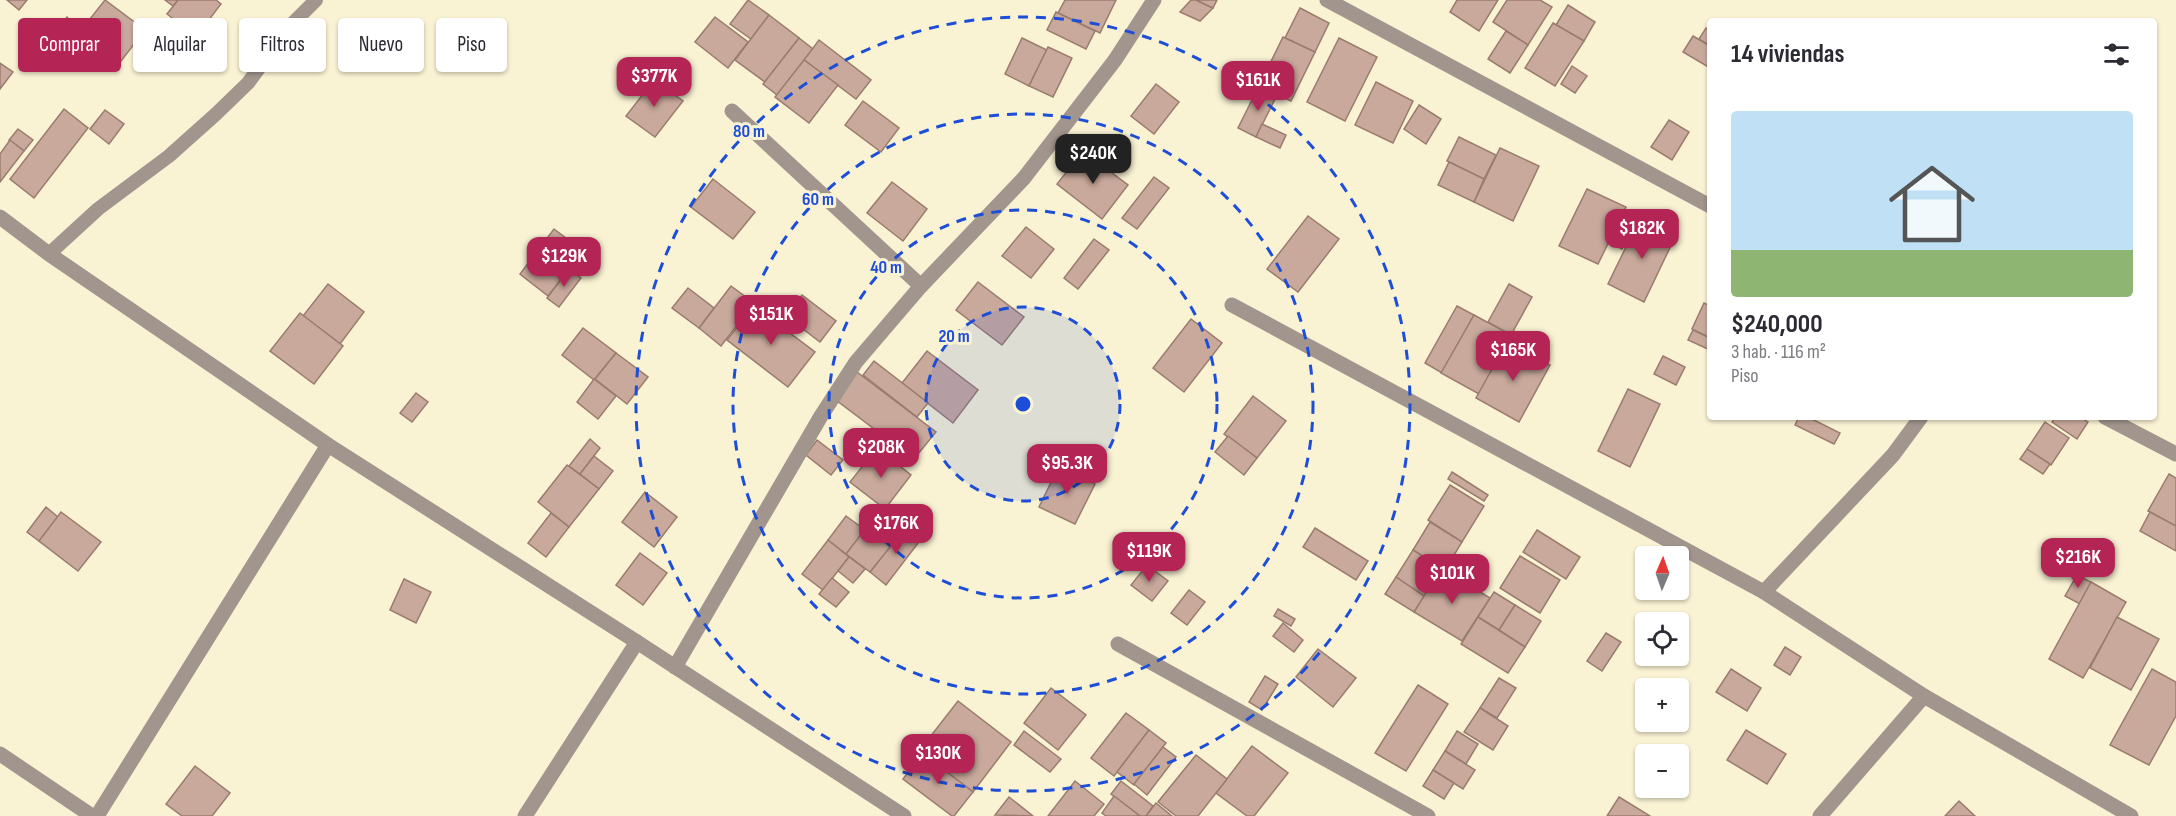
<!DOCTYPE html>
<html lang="es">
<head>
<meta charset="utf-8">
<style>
  body { margin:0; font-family:"Sofia Sans Condensed",sans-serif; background:#f7f7f7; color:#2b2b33; height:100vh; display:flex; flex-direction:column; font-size:22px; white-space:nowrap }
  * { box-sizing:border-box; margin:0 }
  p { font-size:20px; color:#7c7c81 }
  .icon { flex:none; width:33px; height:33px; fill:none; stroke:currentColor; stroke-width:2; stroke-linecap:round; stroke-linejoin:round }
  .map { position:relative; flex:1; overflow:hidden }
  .sheet { position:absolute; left:1707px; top:18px; width:450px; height:402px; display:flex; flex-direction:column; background:#fff; border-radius:6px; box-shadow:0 2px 4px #0004 }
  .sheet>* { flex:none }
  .top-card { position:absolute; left:18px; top:18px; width:570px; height:54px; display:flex; gap:12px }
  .needle { width:39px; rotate:2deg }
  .tools { position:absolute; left:1635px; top:546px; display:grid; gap:12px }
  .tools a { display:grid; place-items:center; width:54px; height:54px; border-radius:6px; background:#fff; box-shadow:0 2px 4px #0004; font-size:30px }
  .price { position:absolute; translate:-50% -51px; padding:0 14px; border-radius:12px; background:#b42556; color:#fff; font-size:20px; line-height:39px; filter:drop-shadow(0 2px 3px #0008) }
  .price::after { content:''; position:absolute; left:50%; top:36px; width:18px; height:14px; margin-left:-9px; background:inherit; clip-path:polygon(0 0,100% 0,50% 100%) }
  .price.selected { background:#222; color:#fff }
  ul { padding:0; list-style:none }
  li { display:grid; align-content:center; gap:12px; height:318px; padding:0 24px }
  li+li { border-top:2px solid #e1e1e2 }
  li span { display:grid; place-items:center; height:186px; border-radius:6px; color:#555 }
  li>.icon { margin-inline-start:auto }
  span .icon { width:108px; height:108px; fill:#fffc; stroke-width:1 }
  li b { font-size:26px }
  h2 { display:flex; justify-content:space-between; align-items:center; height:72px; padding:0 24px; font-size:26px }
  .chip { padding:0 21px; border-radius:6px; background:#fff; box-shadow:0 2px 4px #0004; font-size:21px; line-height:54px }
  .chip.selected { background:#b42556; color:#fff }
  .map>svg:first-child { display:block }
  .building { fill:#c9a99c; stroke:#9a7c6f; stroke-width:1.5 }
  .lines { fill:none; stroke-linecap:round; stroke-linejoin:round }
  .lane { stroke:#a1958d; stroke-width:14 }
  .street { stroke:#a1958d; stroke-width:15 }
  .ring { fill:none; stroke:#1d4ed8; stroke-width:3; stroke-dasharray:10 8 }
  .centre { fill:#1d4ed8; stroke:#f9f2d3; stroke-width:3 }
  .ring-label { font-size:18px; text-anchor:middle; font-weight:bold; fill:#1d4ed8; stroke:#f9f2d3; stroke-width:6; stroke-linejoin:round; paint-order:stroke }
</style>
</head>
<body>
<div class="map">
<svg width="2176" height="816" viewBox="0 0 2176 816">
  <rect width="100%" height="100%" fill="#f9f2d3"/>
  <g class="building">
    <path d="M7,0H27L19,10Z"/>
    <path d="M105,0L145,30L118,65L78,34Z"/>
    <path d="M165,0H178L173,6Z"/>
    <path d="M178,0H216L221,4L196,37L167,14Z"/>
    <path d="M748,0L769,15L751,39L730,24Z"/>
    <path d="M1065,0H1116L1100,33L1058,13Z"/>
    <path d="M1191,0H1196L1213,8L1200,21L1180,12Z"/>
    <path d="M1196,0H1217L1213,8Z"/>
    <path d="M1457,0H1498L1479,31L1450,12Z"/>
    <path d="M1507,0H1540L1552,7L1528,45L1493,22Z"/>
    <path d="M1568,5L1595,22L1584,41L1556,25Z"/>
    <path d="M1300,8L1329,23L1315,52L1285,38Z"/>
    <path d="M1056,12L1095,31L1086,49L1047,30Z"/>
    <path d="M769,15L799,38L765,82L735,60Z"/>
    <path d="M67,17L79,27L59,53L46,44Z"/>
    <path d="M715,17L748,42L728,68L695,42Z"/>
    <path d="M1553,23L1584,41L1555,86L1525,68Z"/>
    <path d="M1706,28L1710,31V46L1699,39Z"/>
    <path d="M1506,31L1528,45L1510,73L1488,59Z"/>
    <path d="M1693,36L1710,46V68L1683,52Z"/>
    <path d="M1283,37L1315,52L1291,101L1259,86Z"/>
    <path d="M799,38L813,49L777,95L763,84Z"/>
    <path d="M1022,38L1047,50L1029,86L1005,74Z"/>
    <path d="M1339,38L1377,57L1345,121L1307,102Z"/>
    <path d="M819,40L871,80L856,99L804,60Z"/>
    <path d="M1048,47L1072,58L1053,97L1029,86Z"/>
    <path d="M804,60L838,85L809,123L775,97Z"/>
    <path d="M0,63L13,72L0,89Z"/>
    <path d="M1572,66L1587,76L1575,93L1561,84Z"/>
    <path d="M654,80L683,101L655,137L626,116Z"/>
    <path d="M1376,82L1413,101L1393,143L1355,125Z"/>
    <path d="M1156,84L1179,102L1154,134L1131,116Z"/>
    <path d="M1259,86L1277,95L1256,137L1238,128Z"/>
    <path d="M863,101L899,128L881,152L845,125Z"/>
    <path d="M1419,105L1441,119L1426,144L1404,129Z"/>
    <path d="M64,109L88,128L34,198L10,179Z"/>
    <path d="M105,110L124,124L109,144L90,129Z"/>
    <path d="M1669,120L1689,132L1672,160L1651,147Z"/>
    <path d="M1262,124L1286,135L1280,148L1256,137Z"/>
    <path d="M18,129L33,140L24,151L9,140Z"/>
    <path d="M1459,137L1496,155L1484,179L1447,161Z"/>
    <path d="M10,140L24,151L0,182V154Z"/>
    <path d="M1500,148L1539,166L1513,221L1474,202Z"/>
    <path d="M1083,151L1128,185L1102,219L1057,184Z"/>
    <path d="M1449,162L1484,179L1474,202L1438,185Z"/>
    <path d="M1154,177L1169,188L1137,229L1122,218Z"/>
    <path d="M713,179L755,212L733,239L691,207Z"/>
    <path d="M892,182L927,209L903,241L867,213Z"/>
    <path d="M1587,189L1626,207L1598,264L1559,246Z"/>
    <path d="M1308,216L1339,239L1298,292L1267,269Z"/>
    <path d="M1640,218L1676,235L1644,302L1608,284Z"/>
    <path d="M1619,221L1633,227L1622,249L1609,242Z"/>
    <path d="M1026,227L1054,249L1031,278L1002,256Z"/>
    <path d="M554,229L583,251L548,296L520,274Z"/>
    <path d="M1094,239L1109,250L1078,289L1064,278Z"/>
    <path d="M569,269L581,278L559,307L547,298Z"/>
    <path d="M978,282L1024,317L1002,345L956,310Z"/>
    <path d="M328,284L364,312L340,344L303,316Z"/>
    <path d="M1509,284L1532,297L1511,335L1488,322Z"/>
    <path d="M731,286L754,303L721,346L699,328Z"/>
    <path d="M688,288L714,308L699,328L672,308Z"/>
    <path d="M802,295L836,321L820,342L786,316Z"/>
    <path d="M1704,303L1710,306V338L1692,329Z"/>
    <path d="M754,306L815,352L788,387L727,340Z"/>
    <path d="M1457,306L1474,315L1442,373L1425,363Z"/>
    <path d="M300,313L343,346L314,384L270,351Z"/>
    <path d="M1474,315L1511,335L1479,394L1441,373Z"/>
    <path d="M1191,319L1222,343L1184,392L1153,368Z"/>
    <path d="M583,328L616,353L594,380L562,355Z"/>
    <path d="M1693,330L1710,338V350L1688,340Z"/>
    <path d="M1507,342L1550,365L1519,422L1476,398Z"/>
    <path d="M927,351L978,390L953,423L902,383Z"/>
    <path d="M616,353L648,377L627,404L595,379Z"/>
    <path d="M1663,356L1685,367L1676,385L1654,374Z"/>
    <path d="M874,361L928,403L917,417L863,375Z"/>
    <path d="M857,372L936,432L914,459L836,400Z"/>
    <path d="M594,379L616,396L598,419L577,402Z"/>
    <path d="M1628,389L1660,404L1630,467L1598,451Z"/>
    <path d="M416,393L428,402L412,422L400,413Z"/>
    <path d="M1253,396L1286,421L1257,458L1224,434Z"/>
    <path d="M1799,417H1808L1840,433L1834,444L1795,425Z"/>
    <path d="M2055,417H2080L2088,422L2077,439L2052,422Z"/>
    <path d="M2045,422L2069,438L2051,465L2027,449Z"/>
    <path d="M1228,436L1257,458L1244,475L1215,452Z"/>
    <path d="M590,439L600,448L580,474L569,466Z"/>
    <path d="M817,440L843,460L831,475L806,455Z"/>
    <path d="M877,448L911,475L885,509L850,482Z"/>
    <path d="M2027,449L2050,464L2043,474L2020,459Z"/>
    <path d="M594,456L613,471L599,489L580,474Z"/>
    <path d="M567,465L599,489L569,527L538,502Z"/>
    <path d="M1059,466L1095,484L1075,524L1039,507Z"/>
    <path d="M1452,472L1488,495L1484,501L1448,479Z"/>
    <path d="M2169,474L2176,478V526L2148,511Z"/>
    <path d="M1450,485L1484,506L1462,542L1428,520Z"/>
    <path d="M645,492L677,517L654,547L622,522Z"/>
    <path d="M46,507L58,517L39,541L27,532Z"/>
    <path d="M61,512L101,542L78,571L39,541Z"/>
    <path d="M2150,512L2176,526V551L2140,531Z"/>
    <path d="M551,513L569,527L546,557L528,543Z"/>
    <path d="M846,516L865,530L846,554L828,540Z"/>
    <path d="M1430,522L1462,542L1445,570L1413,550Z"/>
    <path d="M905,526L922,538L886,585L870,572Z"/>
    <path d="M866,528L890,547L870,572L846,554Z"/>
    <path d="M1315,528L1368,561L1356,580L1303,547Z"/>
    <path d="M1537,530L1580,557L1566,579L1523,552Z"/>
    <path d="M828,540L849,557L823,590L802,574Z"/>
    <path d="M1413,550L1441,568L1424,596L1396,577Z"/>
    <path d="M640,553L667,573L643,605L616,585Z"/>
    <path d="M1520,556L1560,580L1540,613L1500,588Z"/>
    <path d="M849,557L865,569L853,583L838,571Z"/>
    <path d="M1147,565L1168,581L1152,601L1131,585Z"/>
    <path d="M1441,568L1490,598L1462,641L1414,612Z"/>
    <path d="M2077,575L2091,582L2080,604L2065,596Z"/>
    <path d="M1396,577L1424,596L1414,612L1385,594Z"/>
    <path d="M832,578L849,592L836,607L819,594Z"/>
    <path d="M404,579L431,592L416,623L390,610Z"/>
    <path d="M2091,582L2126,602L2083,678L2049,659Z"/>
    <path d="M1189,590L1205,602L1187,625L1171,613Z"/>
    <path d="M1494,592L1515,605L1499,630L1478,617Z"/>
    <path d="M1515,605L1541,621L1525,647L1499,630Z"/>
    <path d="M1278,609L1295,619L1291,626L1274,616Z"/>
    <path d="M1478,617L1525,647L1508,673L1461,644Z"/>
    <path d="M2117,617L2159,639L2131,690L2090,668Z"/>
    <path d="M1283,623L1303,640L1294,652L1273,636Z"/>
    <path d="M1606,633L1621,642L1602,671L1587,661Z"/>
    <path d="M1785,647L1801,657L1790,675L1774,665Z"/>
    <path d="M1318,649L1356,678L1333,707L1296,677Z"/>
    <path d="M1731,669L1761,688L1747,711L1716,692Z"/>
    <path d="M2152,669L2176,682V716L2149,765L2110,745Z"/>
    <path d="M1265,676L1278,684L1262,710L1249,702Z"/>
    <path d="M1499,678L1516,688L1497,718L1480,708Z"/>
    <path d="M1418,685L1448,704L1406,771L1375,753Z"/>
    <path d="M1051,688L1086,715L1058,750L1024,723Z"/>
    <path d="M958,701L1011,742L973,792L919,751Z"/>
    <path d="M1480,708L1508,726L1493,750L1464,732Z"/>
    <path d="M1126,713L1149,730L1114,776L1091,758Z"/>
    <path d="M1149,730L1166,743L1134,785L1117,772Z"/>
    <path d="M1746,730L1786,754L1767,784L1727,760Z"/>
    <path d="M1024,731L1061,759L1050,772L1014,745Z"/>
    <path d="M1457,731L1478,744L1466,764L1445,751Z"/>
    <path d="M1252,746L1288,773L1254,816H1247L1216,793Z"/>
    <path d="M1163,747L1176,757L1147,795L1134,784Z"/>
    <path d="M1445,751L1475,770L1463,789L1433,770Z"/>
    <path d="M922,753L973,792L954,816H952L903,779Z"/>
    <path d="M1196,755L1227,779L1198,816H1176L1158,802Z"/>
    <path d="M195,766L230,793L212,816H182L166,804Z"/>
    <path d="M1433,770L1454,783L1444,799L1423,786Z"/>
    <path d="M1075,781L1104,804L1094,816H1048Z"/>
    <path d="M1121,781L1153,806L1146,816H1140L1111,794Z"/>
    <path d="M1114,796L1140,816H1106L1102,813Z"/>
    <path d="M1009,797L1033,816L995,815Z"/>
    <path d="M1619,797L1650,816H1607Z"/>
    <path d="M1959,801L1975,816H1945Z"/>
    <path d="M1156,803L1172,816H1146Z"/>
  </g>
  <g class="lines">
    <path class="lane" d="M49,254L98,209L169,156L216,114L248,83L290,26L316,0"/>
    <g class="street">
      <path d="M1327,0L1710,206"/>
      <path d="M732,111L921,286"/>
      <path d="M0,217L49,254L328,445L637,642L904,816"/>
      <path d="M1232,305L1764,592L1924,696L2131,816"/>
      <path d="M2105,417L2176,454"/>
      <path d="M1764,592L1893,455L1921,417"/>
      <path d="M1118,644L1428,816"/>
      <path d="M675,667L821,416L856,362L921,286L1024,178L1115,60L1154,0"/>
      <path d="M0,754L92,816"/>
      <path d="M97,816L328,445"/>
      <path d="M525,816L637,642"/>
      <path d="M1820,816L1924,696"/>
    </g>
  </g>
  <circle cx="1023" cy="404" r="97" fill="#1d4ed8" fill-opacity=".12"/>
  <g class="ring">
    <circle cx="1023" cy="404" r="97"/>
    <circle cx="1023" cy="404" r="194"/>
    <circle cx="1023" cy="404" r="290"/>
    <circle cx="1023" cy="404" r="387"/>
  </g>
  <circle cx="1023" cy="404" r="9" class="centre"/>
  <g class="ring-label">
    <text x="749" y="137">80 m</text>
    <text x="818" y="205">60 m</text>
    <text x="886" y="273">40 m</text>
    <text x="954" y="342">20 m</text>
  </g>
</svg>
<div class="tools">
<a><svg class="needle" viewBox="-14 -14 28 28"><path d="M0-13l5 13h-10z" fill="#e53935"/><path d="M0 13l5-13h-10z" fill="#7c7c81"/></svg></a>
<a><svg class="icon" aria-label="locate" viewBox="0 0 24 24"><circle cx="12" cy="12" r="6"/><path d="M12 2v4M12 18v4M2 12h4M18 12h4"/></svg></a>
<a>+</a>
<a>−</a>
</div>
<b class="price" style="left:654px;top:108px">$377K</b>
<b class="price" style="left:1258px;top:112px">$161K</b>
<b class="price selected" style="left:1093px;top:185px">$240K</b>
<b class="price" style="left:1642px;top:260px">$182K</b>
<b class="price" style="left:564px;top:288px">$129K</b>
<b class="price" style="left:771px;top:346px">$151K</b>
<b class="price" style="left:1513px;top:382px">$165K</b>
<b class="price" style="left:881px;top:479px">$208K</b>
<b class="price" style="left:1067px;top:495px">$95.3K</b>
<b class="price" style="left:896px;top:555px">$176K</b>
<b class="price" style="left:1149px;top:583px">$119K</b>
<b class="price" style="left:2078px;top:589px">$216K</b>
<b class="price" style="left:1452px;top:605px">$101K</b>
<b class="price" style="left:938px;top:785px">$130K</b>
<div class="top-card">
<a class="chip selected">Comprar</a>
<a class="chip">Alquilar</a>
<a class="chip">Filtros</a>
<a class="chip">Nuevo</a>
<a class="chip">Piso</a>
</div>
<section class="sheet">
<h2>14 viviendas<svg class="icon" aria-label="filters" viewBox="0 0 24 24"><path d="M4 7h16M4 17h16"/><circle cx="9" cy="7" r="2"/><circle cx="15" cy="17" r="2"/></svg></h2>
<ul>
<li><span style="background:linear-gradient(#bfe0f5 75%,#8fb573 0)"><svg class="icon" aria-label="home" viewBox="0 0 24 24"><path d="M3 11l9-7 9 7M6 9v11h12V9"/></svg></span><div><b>$240,000</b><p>3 hab. · 116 m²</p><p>Piso</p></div></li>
</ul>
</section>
</div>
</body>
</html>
